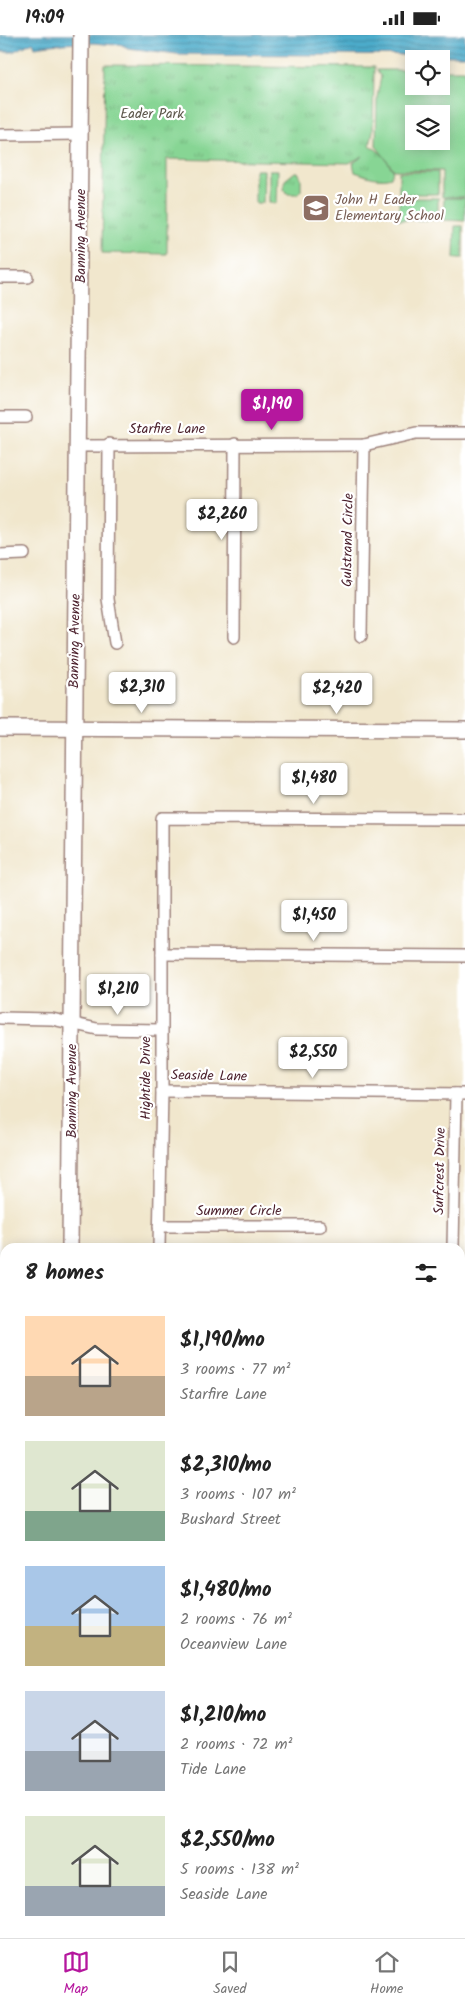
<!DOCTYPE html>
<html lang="en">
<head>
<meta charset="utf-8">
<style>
  body { margin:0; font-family:Kalam,sans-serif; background:#f6f6f6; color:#222; height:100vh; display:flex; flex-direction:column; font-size:19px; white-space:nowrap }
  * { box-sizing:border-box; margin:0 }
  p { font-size:16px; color:#767676 }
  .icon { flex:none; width:28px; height:28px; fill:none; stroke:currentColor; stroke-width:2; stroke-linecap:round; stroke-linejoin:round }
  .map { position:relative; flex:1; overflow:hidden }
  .details { position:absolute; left:0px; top:1208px; width:465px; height:696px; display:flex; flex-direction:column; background:#fff; border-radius:15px 15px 0 0; box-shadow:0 2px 12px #0003 }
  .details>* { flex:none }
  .buttons { position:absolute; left:405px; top:15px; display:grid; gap:10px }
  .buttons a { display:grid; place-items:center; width:45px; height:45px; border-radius:0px; background:#fff; box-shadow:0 2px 12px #0003; font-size:25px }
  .price { position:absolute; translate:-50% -42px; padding:0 11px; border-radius:5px; background:#fff; color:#222; font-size:16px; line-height:32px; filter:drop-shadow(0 1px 2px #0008) }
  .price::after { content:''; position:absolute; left:50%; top:30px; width:15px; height:11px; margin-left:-8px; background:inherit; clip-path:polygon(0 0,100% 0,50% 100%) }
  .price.active { background:#b5179e; color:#fff }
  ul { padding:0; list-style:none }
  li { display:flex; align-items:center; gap:15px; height:125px; padding:0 25px }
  li span { display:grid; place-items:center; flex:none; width:140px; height:100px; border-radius:0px; color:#555 }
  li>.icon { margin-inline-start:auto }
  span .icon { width:60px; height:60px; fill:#fffc; stroke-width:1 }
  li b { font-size:21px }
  h2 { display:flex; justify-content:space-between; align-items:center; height:60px; padding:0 25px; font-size:21px }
  .status { display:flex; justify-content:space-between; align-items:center; height:35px; padding:0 25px; background:#fff; direction:ltr }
  .status svg { height:14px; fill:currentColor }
  .tabs { display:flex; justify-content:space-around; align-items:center; height:70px; border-top:1px solid #e0e0e0; background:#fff; font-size:14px; color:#767676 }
  .tabs a { display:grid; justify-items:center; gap:2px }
  .tabs .active { color:#b5179e }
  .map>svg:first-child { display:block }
  .green { fill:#87d594; stroke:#687a60; fill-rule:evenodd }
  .park { fill:url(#park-tufts); stroke:#687a60 }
  .water { fill:url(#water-rules); stroke:#4b667b }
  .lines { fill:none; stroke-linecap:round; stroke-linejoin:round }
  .street-casing { stroke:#9e837c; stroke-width:14 }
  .secondary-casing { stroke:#9e837c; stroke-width:18 }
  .primary-casing { stroke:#9e837c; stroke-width:20 }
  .street { stroke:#fff; stroke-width:11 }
  .secondary { stroke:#fff; stroke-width:15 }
  .primary { stroke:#fff; stroke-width:18 }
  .labels { text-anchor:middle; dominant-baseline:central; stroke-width:4.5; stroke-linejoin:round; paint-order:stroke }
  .park-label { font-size:14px; fill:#5c564a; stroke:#fff }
  .education-label { font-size:14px; fill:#785e54; stroke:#fff; text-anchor:start }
  .street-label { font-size:14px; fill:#4a1f2b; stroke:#fff }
</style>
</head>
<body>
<div class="status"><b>19:09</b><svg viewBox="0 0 49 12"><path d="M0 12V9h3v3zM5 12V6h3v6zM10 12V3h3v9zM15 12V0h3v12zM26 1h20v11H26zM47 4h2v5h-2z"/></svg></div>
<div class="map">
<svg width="465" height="1903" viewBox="0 0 465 1903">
  <defs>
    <pattern id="park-tufts" width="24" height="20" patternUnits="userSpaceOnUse" patternTransform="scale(1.25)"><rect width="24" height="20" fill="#87d594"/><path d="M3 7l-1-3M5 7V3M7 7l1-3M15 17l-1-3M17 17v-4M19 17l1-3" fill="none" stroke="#76b680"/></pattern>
    <pattern id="water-rules" width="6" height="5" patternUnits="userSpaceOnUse" patternTransform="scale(1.25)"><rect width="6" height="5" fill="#4caccb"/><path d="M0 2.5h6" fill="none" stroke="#418ba5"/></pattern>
  </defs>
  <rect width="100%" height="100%" fill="#fff"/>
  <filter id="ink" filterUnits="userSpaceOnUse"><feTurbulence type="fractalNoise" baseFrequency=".02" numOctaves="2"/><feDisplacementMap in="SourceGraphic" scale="10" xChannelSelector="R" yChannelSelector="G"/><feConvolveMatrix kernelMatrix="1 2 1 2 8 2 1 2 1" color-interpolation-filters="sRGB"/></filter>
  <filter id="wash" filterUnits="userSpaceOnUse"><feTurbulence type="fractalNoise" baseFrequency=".0096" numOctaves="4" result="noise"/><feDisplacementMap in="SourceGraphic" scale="20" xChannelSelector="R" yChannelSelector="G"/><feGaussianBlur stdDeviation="1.12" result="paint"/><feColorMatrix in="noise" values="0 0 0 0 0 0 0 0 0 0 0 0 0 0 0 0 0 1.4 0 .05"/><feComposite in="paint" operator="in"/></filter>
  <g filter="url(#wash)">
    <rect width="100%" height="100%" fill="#f1e7cd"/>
    <g class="green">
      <path d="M376,35H414V51H441V35H465V162H442V136L394,135L376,111L377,62L381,42ZM414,79H441V106H414Z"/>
      <path d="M255,135H264L263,168H255Z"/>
      <path d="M269,135H278L277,168H269Z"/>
      <rect x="399" y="137" width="39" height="22"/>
      <rect x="399" y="163" width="39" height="22"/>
      <path d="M444,163H465V186L443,185Z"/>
      <path d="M455,191H463V223H454Z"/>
    </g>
    <g class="park">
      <path d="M105,30L374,32L373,96L370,110L383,120L393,135L391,142C379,146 367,141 355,137L353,128L363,121L349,128L167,124V219L102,218Z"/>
      <path d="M295,137H298L301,143V156L297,159H288L284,155L285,145Z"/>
    </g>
    <path class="water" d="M0,0H465V21L177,19L128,13L120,9C111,11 101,8 92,8C72,8 54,9 35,12L33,7L13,17H0Z"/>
  </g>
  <g filter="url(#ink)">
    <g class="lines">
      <g class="street-casing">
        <g id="street">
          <path d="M0,100L81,99"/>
          <path d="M0,242H27"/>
          <path d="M0,382H26"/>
          <path d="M109,409L108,564L115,608"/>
          <path d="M79,411L364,410L416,398H465"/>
          <path d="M0,520L24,519"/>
          <path d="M361,601L364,410"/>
          <path d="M234,602L235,409"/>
          <path d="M162,919L465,921"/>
          <path d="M0,983L52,984L97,994L161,995"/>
          <path d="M162,1056L465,1059"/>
          <path d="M159,1191H320"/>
          <path d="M159,1212L162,1056V783L465,784"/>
          <path d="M453,1212L456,1059"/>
          <path d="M460,1361L462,1368V1465"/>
          <path d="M460,1598H465"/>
          <path d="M460,1733L465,1735"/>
        </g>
      </g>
      <g class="secondary-casing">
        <g id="secondary">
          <path d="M0,693L465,695"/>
          <path d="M70,1212L81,0"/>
        </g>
      </g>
      <g class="primary-casing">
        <g id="primary">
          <path d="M0,1504L5,1508"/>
          <path d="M0,1539L5,1543"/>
          <path d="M460,1852L465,1855"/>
          <path d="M460,1879L465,1882"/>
        </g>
      </g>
      <use href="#street" class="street"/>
      <use href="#secondary" class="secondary"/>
      <use href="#primary" class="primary"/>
    </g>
  </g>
  <defs>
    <g id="school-square" transform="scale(1.4375)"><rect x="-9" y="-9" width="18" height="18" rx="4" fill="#8d6e63" stroke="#fff"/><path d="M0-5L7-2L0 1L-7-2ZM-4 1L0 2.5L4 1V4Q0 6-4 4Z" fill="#fff"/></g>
  </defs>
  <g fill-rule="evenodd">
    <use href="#school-square" x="316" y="173"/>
  </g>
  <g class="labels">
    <g class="park-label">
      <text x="152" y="79">Eader Park</text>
    </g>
    <g class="education-label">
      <text x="335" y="165">John H Eader<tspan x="335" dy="16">Elementary School</tspan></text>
    </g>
    <g class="street-label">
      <text transform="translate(81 201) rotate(-90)">Banning Avenue</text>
      <text x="167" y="394">Starfire Lane</text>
      <text transform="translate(348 505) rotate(-89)">Gulstrand Circle</text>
      <text transform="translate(75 606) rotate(-89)">Banning Avenue</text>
      <text transform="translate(209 1041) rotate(1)">Seaside Lane</text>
      <text transform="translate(146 1043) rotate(-90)">Hightide Drive</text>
      <text transform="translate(72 1056) rotate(-90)">Banning Avenue</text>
      <text transform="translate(440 1136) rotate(-89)">Surfcrest Drive</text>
      <text x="239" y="1176">Summer Circle</text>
    </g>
  </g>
</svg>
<div class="buttons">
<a><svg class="icon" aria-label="locate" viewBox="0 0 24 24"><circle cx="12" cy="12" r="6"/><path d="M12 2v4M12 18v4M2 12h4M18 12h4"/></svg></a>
<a><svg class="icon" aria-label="layers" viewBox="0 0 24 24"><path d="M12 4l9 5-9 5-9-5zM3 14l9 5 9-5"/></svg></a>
</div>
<b class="price active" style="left:272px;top:396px">$1,190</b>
<b class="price" style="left:222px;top:506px">$2,260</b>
<b class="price" style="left:142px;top:679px">$2,310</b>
<b class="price" style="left:337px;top:680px">$2,420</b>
<b class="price" style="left:314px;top:770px">$1,480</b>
<b class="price" style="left:314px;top:907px">$1,450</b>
<b class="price" style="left:118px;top:981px">$1,210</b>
<b class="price" style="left:313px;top:1044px">$2,550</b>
<section class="details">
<h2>8 homes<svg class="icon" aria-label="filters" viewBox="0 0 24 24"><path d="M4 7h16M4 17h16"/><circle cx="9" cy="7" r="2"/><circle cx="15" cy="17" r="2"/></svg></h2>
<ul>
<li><span style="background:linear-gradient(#ffd9b3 60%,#b9a48a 0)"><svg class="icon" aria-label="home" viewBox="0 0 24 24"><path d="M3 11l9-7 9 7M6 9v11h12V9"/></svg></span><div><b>$1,190/mo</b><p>3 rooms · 77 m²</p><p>Starfire Lane</p></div></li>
<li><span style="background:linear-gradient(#dfe7d0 70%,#7fa58c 0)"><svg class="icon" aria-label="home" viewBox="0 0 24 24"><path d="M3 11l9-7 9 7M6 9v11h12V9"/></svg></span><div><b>$2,310/mo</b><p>3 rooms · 107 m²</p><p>Bushard Street</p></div></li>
<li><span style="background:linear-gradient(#a9c7e8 60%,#c2b280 0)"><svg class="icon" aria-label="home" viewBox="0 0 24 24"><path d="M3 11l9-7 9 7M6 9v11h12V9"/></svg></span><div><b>$1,480/mo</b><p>2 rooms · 76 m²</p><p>Oceanview Lane</p></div></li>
<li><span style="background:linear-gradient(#c9d6e8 60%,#9aa5b1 0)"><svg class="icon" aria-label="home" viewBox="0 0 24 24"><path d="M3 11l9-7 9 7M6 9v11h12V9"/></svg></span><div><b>$1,210/mo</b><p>2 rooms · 72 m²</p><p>Tide Lane</p></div></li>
<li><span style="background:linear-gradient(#dfe7d0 70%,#9aa5b1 0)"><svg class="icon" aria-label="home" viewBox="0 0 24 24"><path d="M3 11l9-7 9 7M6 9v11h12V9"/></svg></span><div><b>$2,550/mo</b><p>5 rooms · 138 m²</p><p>Seaside Lane</p></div></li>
</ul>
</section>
</div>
<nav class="tabs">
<a class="active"><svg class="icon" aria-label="map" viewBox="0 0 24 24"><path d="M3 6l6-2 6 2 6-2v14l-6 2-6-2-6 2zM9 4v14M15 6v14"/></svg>Map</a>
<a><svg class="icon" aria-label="saved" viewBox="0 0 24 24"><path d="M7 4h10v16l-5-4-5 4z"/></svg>Saved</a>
<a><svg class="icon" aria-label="home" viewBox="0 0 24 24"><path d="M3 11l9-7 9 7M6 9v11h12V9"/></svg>Home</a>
</nav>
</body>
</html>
